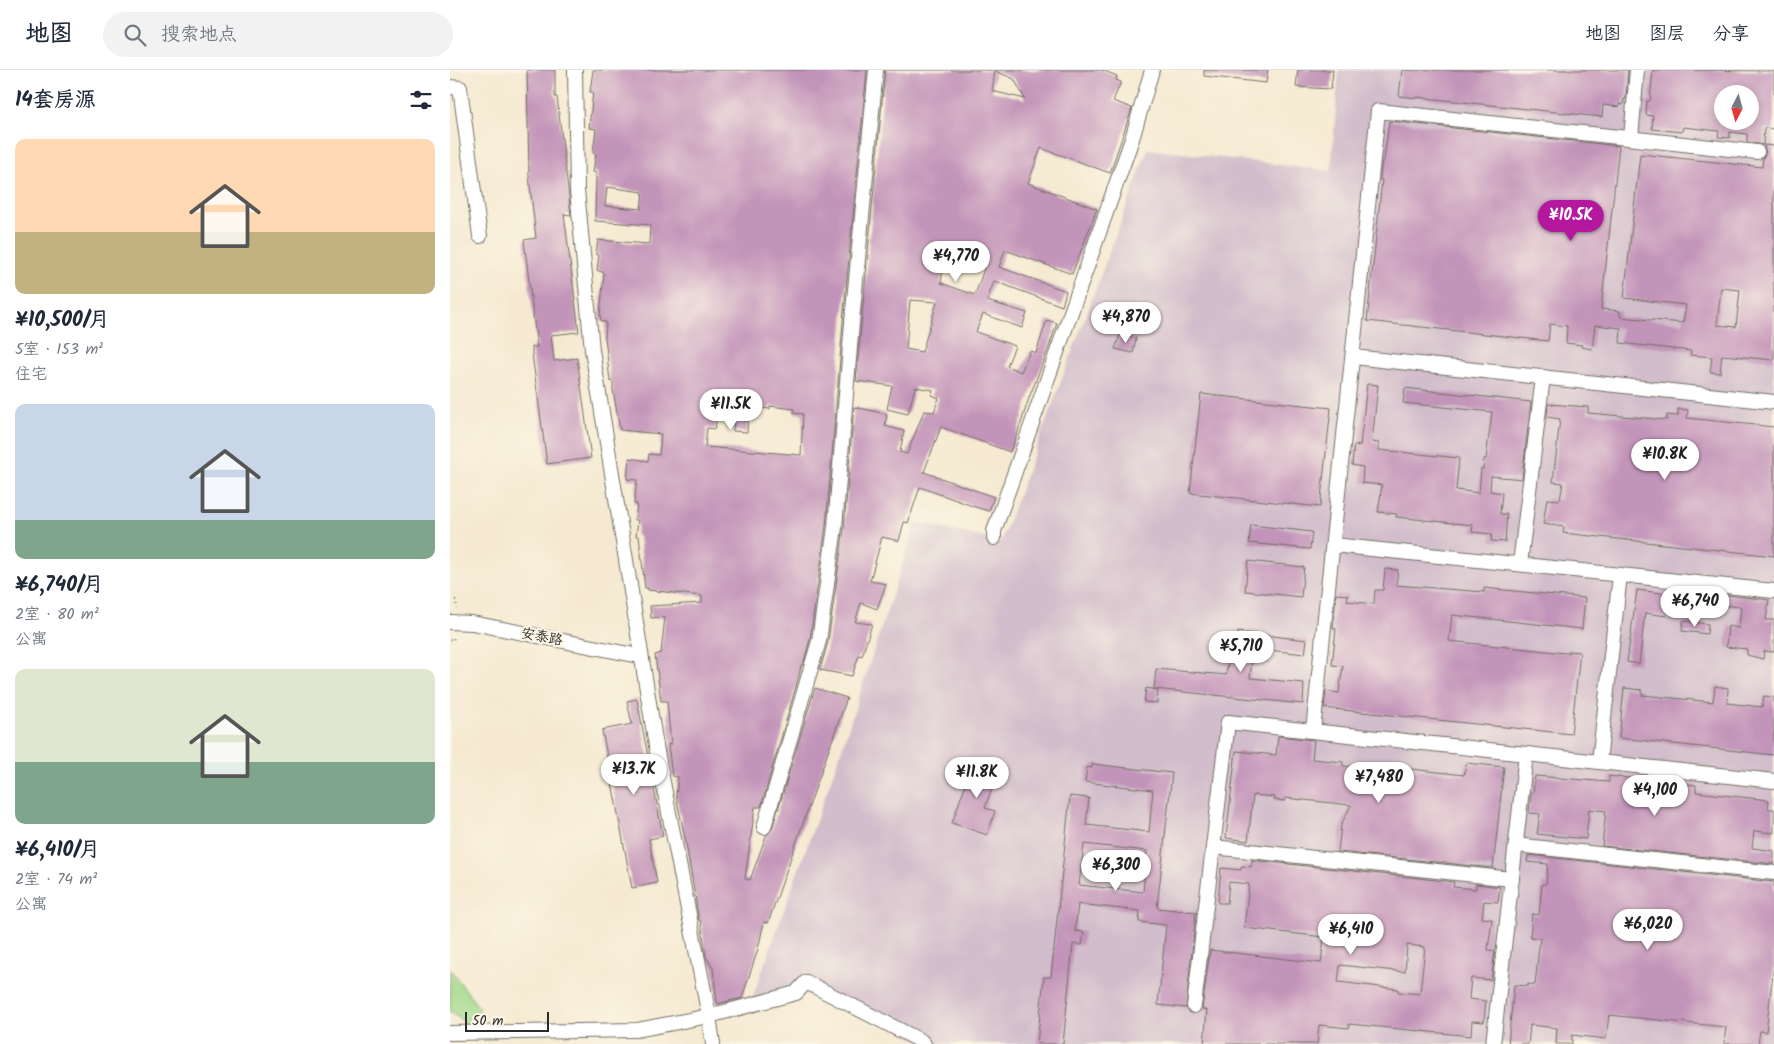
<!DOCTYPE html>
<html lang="zh">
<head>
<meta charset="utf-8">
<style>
  body { margin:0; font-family:Kalam,"LXGW WenKai TC",sans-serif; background:#f2f2f3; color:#1f2937; height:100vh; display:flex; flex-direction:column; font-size:19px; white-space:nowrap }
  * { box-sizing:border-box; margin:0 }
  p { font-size:16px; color:#747a83 }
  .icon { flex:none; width:28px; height:28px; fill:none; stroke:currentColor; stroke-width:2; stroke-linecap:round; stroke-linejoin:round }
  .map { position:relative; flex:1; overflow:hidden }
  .panel { display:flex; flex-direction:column; background:#fff; width:450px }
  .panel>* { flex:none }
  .needle { width:32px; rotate:186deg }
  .buttons { position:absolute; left:1264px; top:15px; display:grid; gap:10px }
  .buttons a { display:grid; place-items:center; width:45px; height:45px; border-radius:50%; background:#fff; box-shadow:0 2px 8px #0003; font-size:25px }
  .scale { position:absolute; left:15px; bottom:12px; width:84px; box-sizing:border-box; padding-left:5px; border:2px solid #2b2b2b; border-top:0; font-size:14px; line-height:18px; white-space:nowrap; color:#2b2b2b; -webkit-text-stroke:4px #fcf5e5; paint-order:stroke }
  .price { position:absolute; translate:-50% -42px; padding:0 11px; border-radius:18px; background:#fff; color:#222; font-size:16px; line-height:32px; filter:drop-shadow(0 1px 2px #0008) }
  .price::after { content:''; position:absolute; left:50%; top:30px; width:15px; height:11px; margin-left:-8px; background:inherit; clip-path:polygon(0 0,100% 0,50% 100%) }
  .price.on { background:#b5179e; color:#fff }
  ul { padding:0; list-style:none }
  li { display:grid; align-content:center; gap:10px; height:265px; padding:0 15px }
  li span { display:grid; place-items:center; height:155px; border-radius:10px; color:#555 }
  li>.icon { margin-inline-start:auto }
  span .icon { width:90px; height:90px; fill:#fffc; stroke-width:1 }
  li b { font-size:21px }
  h2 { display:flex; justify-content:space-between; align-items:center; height:60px; padding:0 15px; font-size:21px }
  header { display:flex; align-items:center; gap:30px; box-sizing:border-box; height:70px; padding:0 25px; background:#fff; border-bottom:1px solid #e0e1e3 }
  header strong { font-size:24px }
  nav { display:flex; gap:28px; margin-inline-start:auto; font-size:18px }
  .search { width:350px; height:45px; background:#f2f2f3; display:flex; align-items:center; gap:12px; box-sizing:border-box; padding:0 18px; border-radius:28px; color:#747a83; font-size:19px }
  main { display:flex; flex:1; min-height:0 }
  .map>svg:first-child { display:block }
  .industrial { fill:#d1bdcb; fill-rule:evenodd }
  .green { fill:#a0d88a; stroke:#66825a }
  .building { fill:#c394b9; fill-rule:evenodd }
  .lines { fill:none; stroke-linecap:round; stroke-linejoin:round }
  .minor-casing { stroke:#726e65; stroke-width:16 }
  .path { stroke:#726e65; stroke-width:2; stroke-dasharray:1 4; stroke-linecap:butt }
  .minor { stroke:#fff; stroke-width:14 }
  .labels { text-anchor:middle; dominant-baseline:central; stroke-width:4.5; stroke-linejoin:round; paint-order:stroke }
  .street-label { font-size:14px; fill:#2b2b2b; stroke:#fcf5e5 }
</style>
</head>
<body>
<header>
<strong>地图</strong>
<div class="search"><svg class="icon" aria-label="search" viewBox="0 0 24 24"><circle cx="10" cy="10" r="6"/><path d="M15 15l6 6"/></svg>搜索地点</div>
<nav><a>地图</a><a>图层</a><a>分享</a></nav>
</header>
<main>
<section class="panel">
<h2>14套房源<svg class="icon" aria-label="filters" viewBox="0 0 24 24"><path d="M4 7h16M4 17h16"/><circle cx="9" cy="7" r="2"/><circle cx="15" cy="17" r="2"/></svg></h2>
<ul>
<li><span style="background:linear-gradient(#ffd9b3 60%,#c2b280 0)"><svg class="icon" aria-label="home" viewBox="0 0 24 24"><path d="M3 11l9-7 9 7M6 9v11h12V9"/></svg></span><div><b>¥10,500/月</b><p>5室 · 153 m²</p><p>住宅</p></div></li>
<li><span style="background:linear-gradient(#c9d6e8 75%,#7fa58c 0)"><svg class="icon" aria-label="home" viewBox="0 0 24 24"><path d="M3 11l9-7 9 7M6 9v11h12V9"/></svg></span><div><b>¥6,740/月</b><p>2室 · 80 m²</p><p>公寓</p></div></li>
<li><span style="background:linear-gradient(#dfe7d0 60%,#7fa58c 0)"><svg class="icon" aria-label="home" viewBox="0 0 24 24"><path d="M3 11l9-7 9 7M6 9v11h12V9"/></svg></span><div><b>¥6,410/月</b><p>2室 · 74 m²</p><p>公寓</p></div></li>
</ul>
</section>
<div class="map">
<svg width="1324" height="974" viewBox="0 0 1324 974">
  <rect width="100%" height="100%" fill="#fcf5e5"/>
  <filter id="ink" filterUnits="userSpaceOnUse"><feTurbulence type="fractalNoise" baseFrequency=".02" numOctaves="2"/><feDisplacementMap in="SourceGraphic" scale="10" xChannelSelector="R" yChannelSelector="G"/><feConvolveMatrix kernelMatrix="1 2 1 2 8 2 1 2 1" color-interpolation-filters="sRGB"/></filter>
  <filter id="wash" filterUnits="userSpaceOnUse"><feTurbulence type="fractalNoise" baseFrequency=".0096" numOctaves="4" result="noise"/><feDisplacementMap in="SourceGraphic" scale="20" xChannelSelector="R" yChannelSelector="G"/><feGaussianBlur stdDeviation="1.12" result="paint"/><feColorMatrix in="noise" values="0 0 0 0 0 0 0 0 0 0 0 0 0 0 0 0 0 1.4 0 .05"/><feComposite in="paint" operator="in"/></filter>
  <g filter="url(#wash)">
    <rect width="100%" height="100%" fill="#f5ead1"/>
    <path class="industrial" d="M889,0H1324V974H474L356,912L302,929L388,690L466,452L551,472L698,79L881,101ZM1272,24H1300V51H1272Z"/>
    <path class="green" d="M0,899L29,938L22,957L0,942Z"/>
    <g id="blocks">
      <g class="building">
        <path d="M77,0H105V27H107L121,145L114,144L129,262L101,265L104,291L127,288L141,388L97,394L82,284V277H87L74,170L86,168L79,106Z"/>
        <path d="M143,0H417L394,240L376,456L360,569L353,595H351L349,606L311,737H305L295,809L300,810L316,766L322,759L365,618L397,628L318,853L314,852L308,879L292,928L267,934L263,898L256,887L251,851L249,850L236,773L226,726L228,707L222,706L218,674L221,675L217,631H211L205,585L211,583L215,547L201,548L200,536L252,533V526L198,520V518H195L189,466H186L188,450H185L187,434H184L187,410L177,409L179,388L198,391L199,384L209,385L211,364L170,360L163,320V312L160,311L155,267L156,252L151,251L150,246L154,203L147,200L149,185L146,184L148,170L199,174L200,155L145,151L146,103L143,102L146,84L143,83L146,59L139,58L143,22H140ZM157,117L193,122L191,139L155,136ZM268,335L285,337L283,361L297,362L299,337L320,339V336L344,339V343L353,344L351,385L255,377L257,358L265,359Z"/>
        <path d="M435,0H652L667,6L666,10L671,12L663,31L682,38L660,103L591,78L578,113L647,139L622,204L555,180L549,197L616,221L612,236L544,211L537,231L577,243L572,258L533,244L526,262L565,276L557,296L571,302L580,281L586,283L597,250L607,253L599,277L579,328L568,362L560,382L491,357L474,402L544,427L539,441L528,438L470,417L458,453L454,452L449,471L432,467L420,511L436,514L427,539L411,533L405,552L422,554L412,586L409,585L402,606L370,600L378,572L394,458L404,337L437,344L435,356L454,361L450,382L457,384L474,341L484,342L489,328L481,325L483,320L465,317L458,344L437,339L442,316L406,311ZM545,1L564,9L575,29L542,21ZM495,184L535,196L525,225L491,213ZM460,230L487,232L472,282L456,279Z"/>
        <path d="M754,0H818L816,13L754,6Z"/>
        <path d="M848,0H883L881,19L846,17Z"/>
        <path d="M952,0H1178L1176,29H1174L1173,35L1169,34V37L1153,35L1152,47L966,27V28L949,26Z"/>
        <path d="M1203,0L1324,1V59L1314,58L1313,75L1297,72V64L1280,62V68L1268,67L1269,61L1233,57L1232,62L1202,59L1203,46L1196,45L1197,31H1200ZM1272,24H1300V51H1272Z"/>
        <path d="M939,51L1169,76L1151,239L1170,241V247L1233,253L1236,235L1174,228L1190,84L1312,97L1313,88L1316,83L1314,75L1324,76V290L1272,285L1270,303L1260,302L1262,287L1240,285L1241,281L1170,273L1171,258L1145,255L1142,279L1131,277L1132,275L1116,273L1117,256L1100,254L1098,271L917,251L932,110H930L932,91H934ZM1271,218L1290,220L1286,257L1267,255Z"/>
        <path d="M670,265L686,268L683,283L665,279Z"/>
        <path d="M917,314L928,315L922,372L929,373V380L1009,388L1006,420L1029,423L1031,398L1033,399L1034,389H1036L1042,342L953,333L955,318L1081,332L1072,409L1041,406L1040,421L1052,423L1050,444H1057L1055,472L1041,471L1042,464L1022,462L1023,455L946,447L947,444L928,442L932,415L912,413L913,397L902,395L904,375L910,376Z"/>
        <path d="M751,324L881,338L870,437L740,423Z"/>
        <path d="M1098,334L1138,337V343L1217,350V345L1228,346V339L1238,340L1237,348L1324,357V486L1113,463L1114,457L1093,454L1097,429L1110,430L1113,413L1103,412L1110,349L1097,347Z"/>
        <path d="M801,455L862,462L860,479L799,473Z"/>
        <path d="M798,491L854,497L851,527L795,521Z"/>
        <path d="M935,499L948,500L946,515L1034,522V518L1135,528L1132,559L1002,545L999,571L1116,583H1119V581L1130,582L1121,664L874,638L876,621L889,623L893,596L882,595L886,559L883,558L886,524L898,525L897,531L924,534L925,520H933Z"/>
        <path d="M1187,520L1219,524L1216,546L1195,543L1189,594L1177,592Z"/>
        <path d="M1242,521L1319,530L1316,550H1324V582L1314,581L1313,589L1297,585V579L1276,577L1278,556L1289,558L1291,537L1241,532Z"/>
        <path d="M1233,551L1258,554L1257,564L1232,561Z"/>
        <path d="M788,562L857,570L855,584L818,580L817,591L802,590L800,608L854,613L853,634L704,619L706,599L776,605L781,576L786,577Z"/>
        <path d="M1265,616L1278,618L1277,633L1312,637L1314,626L1324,627V685L1169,668L1174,618L1192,620V625L1263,632Z"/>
        <path d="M696,618L708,620L707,633L694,632Z"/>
        <path d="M187,629L213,766L199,769L207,813L182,818L152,660L182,654L177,631Z"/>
        <path d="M828,666L864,670L862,689L893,692V696L917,698V694L1014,705L1016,693L1054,697L1043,798L888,782L891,755L901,735L835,728V731L824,730L825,727L803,725L798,771L776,768L786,681L826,685Z"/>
        <path d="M524,690L549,698L535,738L545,741L537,765L502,753Z"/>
        <path d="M642,694L722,703L707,838L746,842L736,938L708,935L716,855L689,852L690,841L628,834L625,861L634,862L632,875L623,874L613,974H587L594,907H601L620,726L639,728L636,755L699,762L703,720L635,712L637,697L642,698ZM634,774L697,781L693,822L629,815Z"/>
        <path d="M1085,706L1159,712V706L1246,715V722L1319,730L1318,739H1324V763L1304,761L1302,778L1324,781V794L1152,776L1156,741L1139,739L1136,769L1087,764L1090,744L1079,743L1081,722L1083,723Z"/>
        <path d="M1078,785L1324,812V895L1316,962L1310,961L1308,974H1274L1276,957L1159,945L1156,969L1122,965V974H1106L1107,958L1080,955L1078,974H1058L1064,915L1078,916V914L1085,915L1090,868L1080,867L1082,844L1089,845L1092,814H1096L1098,794L1077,792Z"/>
        <path d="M802,790L1004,812L1003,817L1026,819V814L1050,817L1048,832L1034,831L1032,848L1042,849L1038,880L1045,881L1041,910L1021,908L1019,929L1036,931L1034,952L1022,951L1021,966L899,954V958L869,955L867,974H754L757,940L752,939L760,880L871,893L874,867L794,858L799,814L779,812L777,833H768L771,798L791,800V796L801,797ZM957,875L975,877L970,924L948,922V919L888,912L890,895L955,902Z"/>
      </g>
    </g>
  </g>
  <g filter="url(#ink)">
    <use href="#blocks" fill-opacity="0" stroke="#726e65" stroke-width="1"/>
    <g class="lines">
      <g class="minor-casing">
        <g id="minor">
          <path d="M125,0L127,120L142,280L207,682L259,946L263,974"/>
          <path d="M0,17L10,18L30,166"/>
          <path d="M1181,68L1187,0"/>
          <path d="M903,287L1324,332"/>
          <path d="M544,468V461L682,69L702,0"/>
          <path d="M883,475L1324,521"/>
          <path d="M1070,494L1093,307"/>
          <path d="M0,552L22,553L184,585H191"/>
          <path d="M863,661L928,41L1307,82"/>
          <path d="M1149,692L1170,505"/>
          <path d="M314,757L369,571L385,457L403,241L426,0"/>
          <path d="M1066,775L1324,803"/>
          <path d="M763,777L1062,809"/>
          <path d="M744,936L778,652L1076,684"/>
          <path d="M0,963L187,960L259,946L346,923L356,912L471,971L474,974"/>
          <path d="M1043,974L1076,684L1324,711"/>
        </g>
      </g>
      <g class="path">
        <path d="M0,530H6L7,539"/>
        <path d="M0,570L3,571L4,566"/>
      </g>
      <use href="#minor" class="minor"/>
    </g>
  </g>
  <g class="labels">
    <g class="street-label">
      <text transform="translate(92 567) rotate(11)">安泰路</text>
    </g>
  </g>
</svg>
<div class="buttons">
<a><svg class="needle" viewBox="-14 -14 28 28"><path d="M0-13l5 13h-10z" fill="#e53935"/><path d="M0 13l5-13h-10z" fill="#747a83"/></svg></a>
</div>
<div class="scale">50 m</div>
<b class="price on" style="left:1121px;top:172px">¥10.5K</b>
<b class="price" style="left:506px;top:213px">¥4,770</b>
<b class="price" style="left:676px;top:274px">¥4,870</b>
<b class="price" style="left:281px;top:361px">¥11.5K</b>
<b class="price" style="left:1215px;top:411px">¥10.8K</b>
<b class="price" style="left:1245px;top:558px">¥6,740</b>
<b class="price" style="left:791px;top:603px">¥5,710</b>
<b class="price" style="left:184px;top:726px">¥13.7K</b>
<b class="price" style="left:527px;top:729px">¥11.8K</b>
<b class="price" style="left:929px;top:734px">¥7,480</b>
<b class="price" style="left:1205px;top:747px">¥4,100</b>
<b class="price" style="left:666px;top:822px">¥6,300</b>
<b class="price" style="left:1198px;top:881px">¥6,020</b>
<b class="price" style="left:901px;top:886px">¥6,410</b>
</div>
</main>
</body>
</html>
